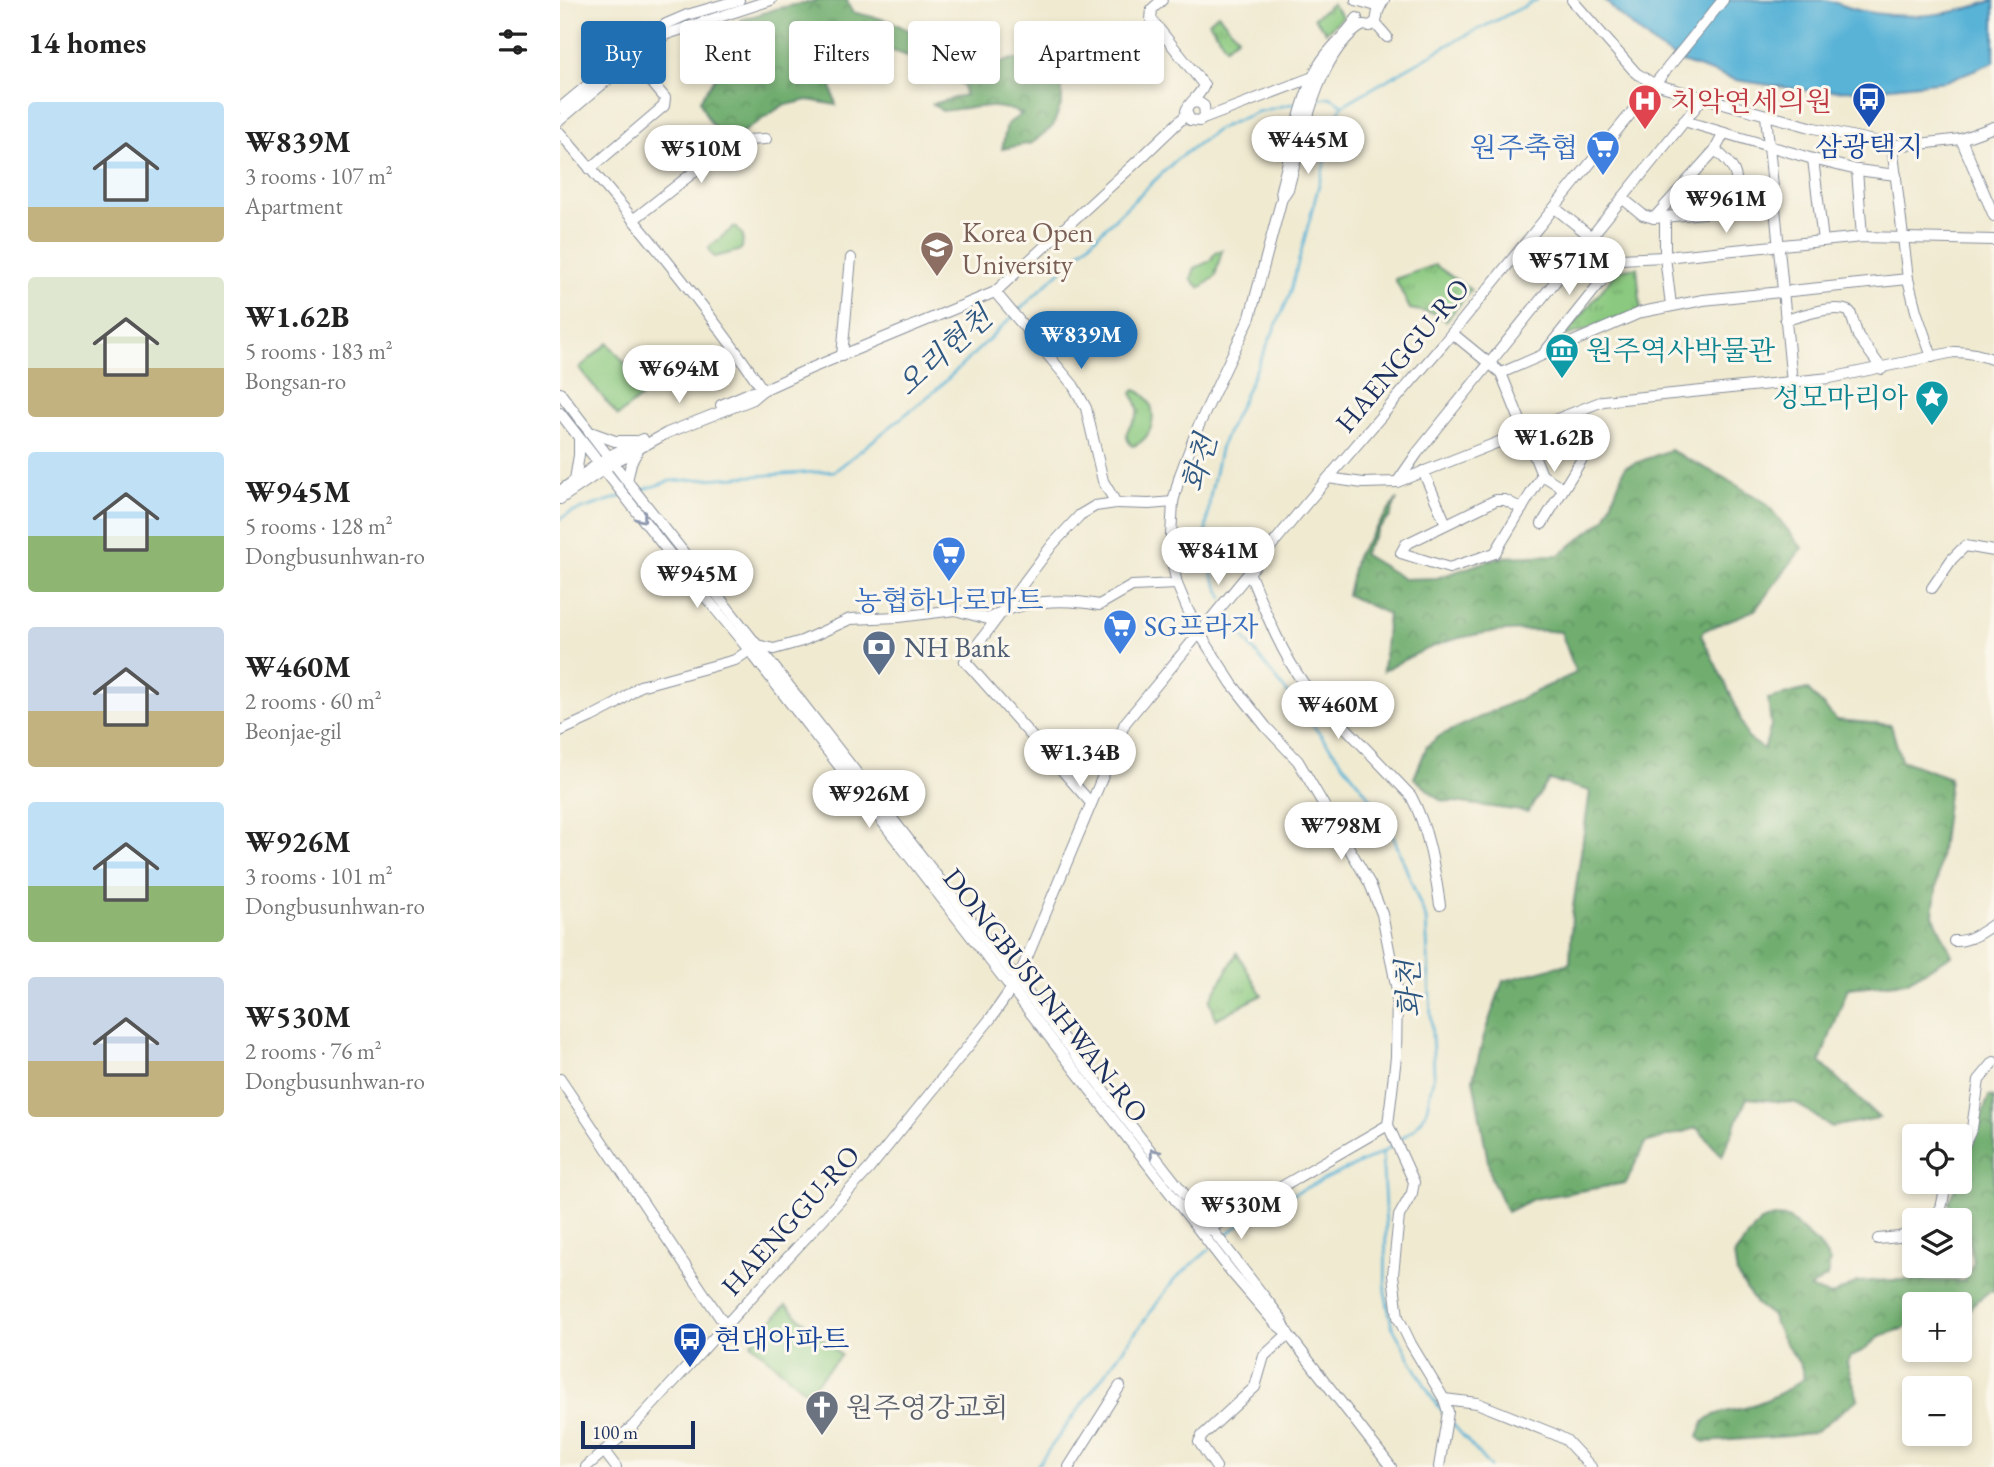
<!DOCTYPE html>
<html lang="en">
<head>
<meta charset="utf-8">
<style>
  body { margin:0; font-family:"EB Garamond","Noto Serif KR",serif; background:#f6f6f6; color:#222; height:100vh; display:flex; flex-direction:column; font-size:26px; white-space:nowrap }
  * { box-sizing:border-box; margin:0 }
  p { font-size:23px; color:#767676 }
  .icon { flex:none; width:38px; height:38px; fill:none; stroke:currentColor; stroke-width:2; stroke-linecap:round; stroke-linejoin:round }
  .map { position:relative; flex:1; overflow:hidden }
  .sheet { display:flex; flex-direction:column; background:#fff; width:560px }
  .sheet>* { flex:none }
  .hud { position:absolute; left:21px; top:21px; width:665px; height:63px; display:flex; gap:14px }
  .buttons { position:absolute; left:1342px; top:1124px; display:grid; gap:14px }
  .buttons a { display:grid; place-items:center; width:70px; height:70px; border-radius:7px; background:#fff; box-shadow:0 4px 10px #0003; font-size:35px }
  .scale { position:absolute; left:21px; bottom:18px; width:114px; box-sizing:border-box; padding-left:7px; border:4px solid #1b2f5e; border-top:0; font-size:19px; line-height:24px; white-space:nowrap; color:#1b2f5e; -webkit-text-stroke:5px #fbf7ec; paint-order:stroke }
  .price { position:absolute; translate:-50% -60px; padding:0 16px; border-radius:24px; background:#fff; color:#222; font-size:23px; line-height:46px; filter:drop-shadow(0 2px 4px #0008) }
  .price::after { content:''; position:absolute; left:50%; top:42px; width:21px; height:16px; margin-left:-10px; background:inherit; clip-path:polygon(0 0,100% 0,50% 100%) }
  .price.selected { background:#1f6fb2; color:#fff }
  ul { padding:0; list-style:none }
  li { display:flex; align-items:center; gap:21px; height:175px; padding:0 28px }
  li span { display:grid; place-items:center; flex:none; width:196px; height:140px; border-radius:7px; color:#555 }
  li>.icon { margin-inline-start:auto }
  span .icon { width:84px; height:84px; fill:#fffc; stroke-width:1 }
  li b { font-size:30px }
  h2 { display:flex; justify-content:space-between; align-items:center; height:84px; padding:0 28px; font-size:30px }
  .tag { padding:0 24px; border-radius:7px; background:#fff; box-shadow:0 4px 10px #0003; font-size:24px; line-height:63px }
  .tag.selected { background:#1f6fb2; color:#fff }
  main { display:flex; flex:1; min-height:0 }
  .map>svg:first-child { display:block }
  .forest { fill:url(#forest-crowns); stroke:#456e66; stroke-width:2 }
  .park { fill:url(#park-tufts); stroke:#527c6e; stroke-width:2 }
  .pitch { fill:#8ac97f; stroke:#527c6e; stroke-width:2 }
  .water { fill:#59b3d7; stroke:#3a719a; stroke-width:2 }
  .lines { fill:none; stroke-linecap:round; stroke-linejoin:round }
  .stream { stroke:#59b3d7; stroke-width:2.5 }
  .minor-casing { stroke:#868c98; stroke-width:12 }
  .minor { stroke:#fff; stroke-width:10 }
  .oneway { stroke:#8d97ae }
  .labels { text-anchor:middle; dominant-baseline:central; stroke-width:6; stroke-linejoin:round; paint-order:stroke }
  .health-label { font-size:28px; fill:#be3a42; stroke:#fbf7ec; text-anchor:start }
  .transit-label { font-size:28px; fill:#164399; stroke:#fbf7ec }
  .shop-label { font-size:28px; fill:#366cbe; stroke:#fbf7ec; text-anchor:end }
  .education-label { font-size:28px; fill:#785e54; stroke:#fbf7ec; text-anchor:start }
  .culture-label { font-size:28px; fill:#0d838f; stroke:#fbf7ec; text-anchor:start }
  .street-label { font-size:28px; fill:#1b2f5e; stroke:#fbf7ec }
  .service-label { font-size:28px; fill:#4e5e75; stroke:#fbf7ec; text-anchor:start }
  .worship-label { font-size:28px; fill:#5b616d; stroke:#fbf7ec; text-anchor:start }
  .water-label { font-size:30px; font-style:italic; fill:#2e5782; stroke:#fbf7ec }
</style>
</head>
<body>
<main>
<section class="sheet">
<h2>14 homes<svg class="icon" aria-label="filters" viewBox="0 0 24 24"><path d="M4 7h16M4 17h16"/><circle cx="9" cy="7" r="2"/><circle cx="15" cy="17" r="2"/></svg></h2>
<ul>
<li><span style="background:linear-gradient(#bfe0f5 75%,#c2b280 0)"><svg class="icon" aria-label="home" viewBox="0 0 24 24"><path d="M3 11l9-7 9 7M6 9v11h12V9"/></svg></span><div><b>₩839M</b><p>3 rooms · 107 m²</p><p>Apartment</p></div></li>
<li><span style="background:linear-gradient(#dfe7d0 65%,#c2b280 0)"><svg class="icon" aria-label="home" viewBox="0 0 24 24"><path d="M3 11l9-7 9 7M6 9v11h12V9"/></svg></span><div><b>₩1.62B</b><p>5 rooms · 183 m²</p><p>Bongsan-ro</p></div></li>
<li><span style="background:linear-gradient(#bfe0f5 60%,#8fb573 0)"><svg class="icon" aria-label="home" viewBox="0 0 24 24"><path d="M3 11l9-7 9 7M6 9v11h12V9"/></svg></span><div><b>₩945M</b><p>5 rooms · 128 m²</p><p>Dongbusunhwan-ro</p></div></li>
<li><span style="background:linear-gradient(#c9d6e8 60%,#c2b280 0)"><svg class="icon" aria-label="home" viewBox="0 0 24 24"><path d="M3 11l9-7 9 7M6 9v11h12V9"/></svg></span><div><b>₩460M</b><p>2 rooms · 60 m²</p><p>Beonjae-gil</p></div></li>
<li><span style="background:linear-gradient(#bfe0f5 60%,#8fb573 0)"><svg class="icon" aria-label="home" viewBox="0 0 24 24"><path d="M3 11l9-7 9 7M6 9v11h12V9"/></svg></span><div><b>₩926M</b><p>3 rooms · 101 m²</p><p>Dongbusunhwan-ro</p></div></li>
<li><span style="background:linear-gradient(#c9d6e8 60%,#c2b280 0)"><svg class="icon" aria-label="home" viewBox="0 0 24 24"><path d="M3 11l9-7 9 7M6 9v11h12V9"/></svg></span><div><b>₩530M</b><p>2 rooms · 76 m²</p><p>Dongbusunhwan-ro</p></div></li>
</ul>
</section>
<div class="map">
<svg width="1434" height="1467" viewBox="0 0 1434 1467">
  <defs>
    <pattern id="forest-crowns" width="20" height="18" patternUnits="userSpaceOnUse" patternTransform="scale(1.75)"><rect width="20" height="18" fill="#6fad6e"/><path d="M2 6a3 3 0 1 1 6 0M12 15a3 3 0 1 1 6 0" fill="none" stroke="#5a8d5e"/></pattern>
    <pattern id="park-tufts" width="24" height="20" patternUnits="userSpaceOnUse" patternTransform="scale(1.75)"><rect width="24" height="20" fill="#8ac97f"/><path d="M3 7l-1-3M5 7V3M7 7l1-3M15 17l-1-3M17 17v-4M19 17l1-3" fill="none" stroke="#70a46b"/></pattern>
  </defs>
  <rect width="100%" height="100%" fill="#fbf7ec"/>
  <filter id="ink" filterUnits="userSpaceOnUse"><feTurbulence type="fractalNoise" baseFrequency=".0143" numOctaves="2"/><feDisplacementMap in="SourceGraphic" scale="14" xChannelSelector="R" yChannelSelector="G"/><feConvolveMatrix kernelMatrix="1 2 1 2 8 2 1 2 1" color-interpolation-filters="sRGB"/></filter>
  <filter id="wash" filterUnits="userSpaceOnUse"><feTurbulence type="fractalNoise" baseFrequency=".00686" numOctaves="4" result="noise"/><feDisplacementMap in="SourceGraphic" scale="28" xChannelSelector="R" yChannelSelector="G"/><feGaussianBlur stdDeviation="1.57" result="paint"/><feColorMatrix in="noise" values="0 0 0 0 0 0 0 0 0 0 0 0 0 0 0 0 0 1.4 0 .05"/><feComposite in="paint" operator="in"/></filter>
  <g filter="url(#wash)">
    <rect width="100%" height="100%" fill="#f0ead1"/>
    <g class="forest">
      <path d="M260,0H287L292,12L330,21L360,36L386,55L424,69L452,59L475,63L491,72L502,87V102L493,126L472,143L442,149L447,124L462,114C437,102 409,108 382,111L373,104L405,95L403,85C386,74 353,57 333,51C314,46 293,46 273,47L269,78L276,105L248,100L222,106L168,142C154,130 145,118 140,100L183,37L181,20L219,8Z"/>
      <path d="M1110,450L1163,477L1206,503L1242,548L1195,610L1145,630L1141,635L1172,697L1188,738L1204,749L1211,726L1208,699L1247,689L1277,720L1331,725L1341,760L1390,778L1373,915L1392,955L1346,982L1288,988L1260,1062L1319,1118L1271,1127L1236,1103L1187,1098L1162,1156L1137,1128L1085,1143L1066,1183L973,1199L947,1212L931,1178L913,1079L926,1029L943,981L1010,963L1012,914L1030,791L989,780L968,812L880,800L854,778L867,746L881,735L1016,673L1001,632C975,629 935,630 909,636C879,641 849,657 823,671L828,614L787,595L796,556L837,499L830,517L819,528L803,554L844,579L877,578L940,557L999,555L1045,519L1065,467Z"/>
      <path d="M1429,1096L1434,1097V1292L1430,1291L1412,1305L1405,1322L1400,1323V1304H1354V1325L1320,1336L1307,1348L1291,1357L1287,1363L1298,1399L1255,1432L1229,1436L1144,1442L1138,1437C1140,1432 1142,1424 1145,1421C1155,1411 1175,1411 1188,1407C1208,1400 1228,1391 1244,1378L1241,1366L1220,1335L1212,1316L1196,1304L1177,1275L1174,1255L1200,1221L1213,1217L1228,1218L1259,1245L1270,1262L1267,1277L1250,1288L1271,1296L1297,1282L1332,1280L1404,1281L1413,1263L1408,1234L1388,1203L1398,1181H1400V1176Z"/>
    </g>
    <g class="park">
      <path d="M772,4L783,17L766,32L754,18Z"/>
      <path d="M658,14L678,37L666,47L649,22Z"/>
      <path d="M174,227L177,228L183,236L182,248L178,251L154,257L149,250V247Z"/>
      <path d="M662,250L655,277L640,288L631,279L635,268L650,261L655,253Z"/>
      <path d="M875,265L911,290L886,321L877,314L850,309L835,279Z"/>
      <path d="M1077,267L1081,310L1004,337L1058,270Z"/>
      <path d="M575,390C601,398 597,440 572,446C557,429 578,425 578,410C578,404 574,399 572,393Z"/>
      <path d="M677,953L702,995L656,1019L650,1000Z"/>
    </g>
    <g class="pitch">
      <path d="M48,343L88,391L58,416L19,368Z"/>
      <path d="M226,1305L281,1355L247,1393L191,1343Z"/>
    </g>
    <path class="water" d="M1045,0H1266C1278,3 1290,9 1303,11C1347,20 1393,16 1434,0V62L1386,81L1303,90L1250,91L1176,80L1122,62L1097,47L1055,11Z"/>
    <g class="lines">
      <g class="stream">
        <path d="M757,99L770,97L783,105"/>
        <path d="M79,491L110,481L275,471L376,390L616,160L658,129L697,112L740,102"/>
        <path d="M0,519L10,513L63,496"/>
        <path d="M663,598L643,555L650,497L660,449L729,297L778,113L783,105L895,41L977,0"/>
        <path d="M666,604L681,634L826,818L866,919L874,1074L866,1112L854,1129L839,1140"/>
        <path d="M822,1153L826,1225L825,1292L832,1326L872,1398L885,1414"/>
        <path d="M663,1238L675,1228L737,1192L822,1153L834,1144"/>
        <path d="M891,1422L930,1467"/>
        <path d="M476,1467L615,1279L650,1249"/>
      </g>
    </g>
  </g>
  <g filter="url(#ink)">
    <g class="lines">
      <g class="minor-casing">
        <g id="minor">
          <path d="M602,0L592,9L591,19L644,85"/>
          <path d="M796,0L813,5L824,0"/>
          <path d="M1012,0L1076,73L1094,84L1254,128L1332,145L1360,144L1401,139L1434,127"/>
          <path d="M797,18C787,35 769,47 759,65C740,99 732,150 721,189L722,198L690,317L638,427L620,475L613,502L610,552L617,584L627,608L640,634L672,684L706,727L738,761L810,884L822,914L837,990L836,1057L828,1125L854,1182L852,1193L839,1216L833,1275L838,1317L851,1344L884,1399L888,1412L879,1467"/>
          <path d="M815,23L827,37"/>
          <path d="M803,25L810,26L816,22L818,11L823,1"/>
          <path d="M632,103L638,102L644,106L645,116L640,121L630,120L626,111C630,100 639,98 644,85"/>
          <path d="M0,108L71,49L106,24L127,15L179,0"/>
          <path d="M1206,115L1232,383"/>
          <path d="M643,119L753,77"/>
          <path d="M0,120L90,44L107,34L211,0"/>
          <path d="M1124,121L1253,159L1297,170L1336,175"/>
          <path d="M0,133C71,216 142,300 203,390"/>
          <path d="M1401,139L1434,216"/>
          <path d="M1332,145L1348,279L1356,311L1372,357"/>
          <path d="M1155,150C1181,170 1176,179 1179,209"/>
          <path d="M1253,159L1263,241"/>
          <path d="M30,169L104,106L105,98L72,59"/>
          <path d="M1297,170L1302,237"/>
          <path d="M724,195L728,189C742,141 757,51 803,25"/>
          <path d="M1062,198L1083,215L1094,218L1214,206"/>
          <path d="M995,208L1059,259L1105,257L1302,237L1434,240"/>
          <path d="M1105,217V257L1111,305"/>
          <path d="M1094,218L1155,150L1164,133"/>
          <path d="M73,220L153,157L171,145L187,140L206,139"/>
          <path d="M435,292L513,385L526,408L543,481L556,503L589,504L613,502"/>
          <path d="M1225,320C1242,316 1275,303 1290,312L1298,336L1322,369"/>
          <path d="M892,333L941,373L982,475L1003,488"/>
          <path d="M984,353L1059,259"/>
          <path d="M282,356L291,258"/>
          <path d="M941,373L1082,312L1143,300L1348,279"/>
          <path d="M0,393L67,481L197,645L720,1317L728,1334L831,1467"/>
          <path d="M161,405L189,393L199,391"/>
          <path d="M0,413L106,549L190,651L673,1274L715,1323L725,1331"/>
          <path d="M33,433L55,441H75"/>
          <path d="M863,471L886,524"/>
          <path d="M768,478L803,483L837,482L1043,401L1270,378L1394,352C1409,352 1420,354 1434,360"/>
          <path d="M15,480L19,455V439"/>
          <path d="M67,481L71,463L78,450"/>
          <path d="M838,481L858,452L1143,98"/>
          <path d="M0,491L49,456L83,439"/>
          <path d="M0,499L53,463L107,433L191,400L203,390L249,369L435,292L582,157L626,115"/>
          <path d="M962,509L945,500H936L846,544L841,553L889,568L935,553L982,475"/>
          <path d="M982,524L1033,441"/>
          <path d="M689,572C705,611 720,650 744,684L851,796C869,830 874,866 880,905"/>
          <path d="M1372,588L1392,559L1405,546L1434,551"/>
          <path d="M0,731L31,717L56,704L80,686L175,660L197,645L214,649L242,641L290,619L339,617L395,610L428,619C460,600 503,598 539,605L572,586L617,584"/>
          <path d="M531,803L405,661L493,544L520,515L535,506L556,503"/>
          <path d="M1394,941C1409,942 1422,932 1434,924"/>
          <path d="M0,1079L165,1325"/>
          <path d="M1400,1154L1412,1128L1419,1080L1434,1062"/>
          <path d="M1371,1220L1381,1208L1387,1181"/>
          <path d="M647,1230L828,1125"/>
          <path d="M1318,1239L1339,1237L1354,1232"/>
          <path d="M884,1399L917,1403L994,1434L1006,1440L1031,1467"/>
          <path d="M44,1451L56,1467"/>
          <path d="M26,1467L73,1426L309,1169L431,1018L458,979L565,723L745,505L884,343L1163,0"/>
          <path d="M509,1467L560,1386"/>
          <path d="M656,1467L639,1442L642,1436L695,1387L704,1356L728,1334"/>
        </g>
      </g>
      <use href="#minor" class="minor"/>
    </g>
    <defs><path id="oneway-chevron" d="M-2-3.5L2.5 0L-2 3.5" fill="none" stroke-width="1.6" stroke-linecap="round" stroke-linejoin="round" transform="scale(1.75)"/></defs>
    <g class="oneway">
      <use href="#oneway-chevron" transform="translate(82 518) rotate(51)"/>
      <use href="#oneway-chevron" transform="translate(594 1153) rotate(-128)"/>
    </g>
  </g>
  <defs>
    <g id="bus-pin" transform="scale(1.75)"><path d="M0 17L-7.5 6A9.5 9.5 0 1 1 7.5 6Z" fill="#1a4fb4" stroke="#fbf7ec"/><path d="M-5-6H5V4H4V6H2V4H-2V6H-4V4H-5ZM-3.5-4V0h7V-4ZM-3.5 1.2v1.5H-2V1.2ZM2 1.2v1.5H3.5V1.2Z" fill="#fff"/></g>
    <g id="hospital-pin" transform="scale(1.75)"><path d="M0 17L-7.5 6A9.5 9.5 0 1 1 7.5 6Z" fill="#e0444e" stroke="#fbf7ec"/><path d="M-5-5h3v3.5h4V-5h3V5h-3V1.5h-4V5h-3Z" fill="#fff"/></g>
    <g id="supermarket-pin" transform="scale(1.75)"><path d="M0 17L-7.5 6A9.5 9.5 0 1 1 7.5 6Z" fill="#3f7fe0" stroke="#fbf7ec"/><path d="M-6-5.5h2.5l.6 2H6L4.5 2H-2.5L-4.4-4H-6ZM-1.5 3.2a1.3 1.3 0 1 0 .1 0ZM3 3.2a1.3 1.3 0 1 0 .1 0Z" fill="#fff"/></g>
    <g id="university-pin" transform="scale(1.75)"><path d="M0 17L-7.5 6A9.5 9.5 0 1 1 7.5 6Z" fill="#8d6e63" stroke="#fbf7ec"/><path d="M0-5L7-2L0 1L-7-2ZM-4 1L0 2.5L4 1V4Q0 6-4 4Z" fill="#fff"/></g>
    <g id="museum-pin" transform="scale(1.75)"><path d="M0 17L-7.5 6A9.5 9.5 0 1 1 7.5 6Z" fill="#0f9aa8" stroke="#fbf7ec"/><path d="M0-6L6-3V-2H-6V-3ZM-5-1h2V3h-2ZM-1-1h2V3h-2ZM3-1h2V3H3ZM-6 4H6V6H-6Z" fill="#fff"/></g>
    <g id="sight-pin" transform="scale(1.75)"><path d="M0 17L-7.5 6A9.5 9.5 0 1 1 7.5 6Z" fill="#0f9aa8" stroke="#fbf7ec"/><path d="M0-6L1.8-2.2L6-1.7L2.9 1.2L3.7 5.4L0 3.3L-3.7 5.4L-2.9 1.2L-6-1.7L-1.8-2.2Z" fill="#fff"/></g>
    <g id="bank-pin" transform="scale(1.75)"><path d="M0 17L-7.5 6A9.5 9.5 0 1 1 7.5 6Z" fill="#5c6f8a" stroke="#fbf7ec"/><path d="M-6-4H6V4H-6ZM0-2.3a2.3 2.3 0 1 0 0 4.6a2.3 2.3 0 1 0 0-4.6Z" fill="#fff"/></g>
    <g id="church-pin" transform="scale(1.75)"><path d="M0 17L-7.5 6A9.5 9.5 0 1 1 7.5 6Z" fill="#6b7280" stroke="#fbf7ec"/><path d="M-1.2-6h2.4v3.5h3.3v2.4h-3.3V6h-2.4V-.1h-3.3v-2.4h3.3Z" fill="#fff"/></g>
  </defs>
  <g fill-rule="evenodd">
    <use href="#bus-pin" x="1309" y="99"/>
    <use href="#hospital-pin" x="1085" y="101"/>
    <use href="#supermarket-pin" x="1043" y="147"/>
    <use href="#university-pin" x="377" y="248"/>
    <use href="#museum-pin" x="1002" y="350"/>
    <use href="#sight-pin" x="1372" y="397"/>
    <use href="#supermarket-pin" x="389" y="553"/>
    <use href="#supermarket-pin" x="560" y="626"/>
    <use href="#bank-pin" x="319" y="647"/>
    <use href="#bus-pin" x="130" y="1339"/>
    <use href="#church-pin" x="262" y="1407"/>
  </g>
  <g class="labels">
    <g class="health-label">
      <text x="1110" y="101">치악연세의원</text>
    </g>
    <g class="transit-label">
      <text x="1309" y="146">삼광택지</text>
      <text x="154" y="1339" text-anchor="start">현대아파트</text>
    </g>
    <g class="shop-label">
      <text x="1018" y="147">원주축협</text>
      <text x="389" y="600" text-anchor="middle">농협하나로마트</text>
      <text x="584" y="626" text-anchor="start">SG프라자</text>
    </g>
    <g class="education-label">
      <text x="402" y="232">Korea Open<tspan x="402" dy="32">University</tspan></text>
    </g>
    <g class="culture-label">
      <text x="1026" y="350">원주역사박물관</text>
      <text x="1348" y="397" text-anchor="end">성모마리아</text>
    </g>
    <g class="street-label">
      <text transform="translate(842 355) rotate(-50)">HAENGGU-RO</text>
      <text transform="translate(486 995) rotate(52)">DONGBUSUNHWAN-RO</text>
      <text transform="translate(230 1220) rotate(-48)">HAENGGU-RO</text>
    </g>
    <g class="service-label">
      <text x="344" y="647">NH Bank</text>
    </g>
    <g class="worship-label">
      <text x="286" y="1407">원주영강교회</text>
    </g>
    <g class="water-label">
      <text transform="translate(384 351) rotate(-42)">오리현천</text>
      <text transform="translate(639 463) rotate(-75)">화천</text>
      <text transform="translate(849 989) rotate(-93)">화천</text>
    </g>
  </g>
</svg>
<div class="buttons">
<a><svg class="icon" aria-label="locate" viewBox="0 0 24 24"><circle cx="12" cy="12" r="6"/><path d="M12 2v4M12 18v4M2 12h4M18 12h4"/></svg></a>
<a><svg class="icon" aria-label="layers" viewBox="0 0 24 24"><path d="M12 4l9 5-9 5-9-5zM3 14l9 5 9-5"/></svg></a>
<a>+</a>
<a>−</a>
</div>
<div class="scale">100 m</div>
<b class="price" style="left:748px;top:176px">₩445M</b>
<b class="price" style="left:141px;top:185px">₩510M</b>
<b class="price" style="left:1166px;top:235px">₩961M</b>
<b class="price" style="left:1009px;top:297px">₩571M</b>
<b class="price selected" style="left:521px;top:371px">₩839M</b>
<b class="price" style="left:119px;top:405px">₩694M</b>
<b class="price" style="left:994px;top:474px">₩1.62B</b>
<b class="price" style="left:658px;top:587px">₩841M</b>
<b class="price" style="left:137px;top:610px">₩945M</b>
<b class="price" style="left:778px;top:741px">₩460M</b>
<b class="price" style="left:520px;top:789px">₩1.34B</b>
<b class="price" style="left:309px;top:830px">₩926M</b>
<b class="price" style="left:781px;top:862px">₩798M</b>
<b class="price" style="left:681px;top:1241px">₩530M</b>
<div class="hud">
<a class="tag selected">Buy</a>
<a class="tag">Rent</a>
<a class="tag">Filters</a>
<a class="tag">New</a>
<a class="tag">Apartment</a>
</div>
</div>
</main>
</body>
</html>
